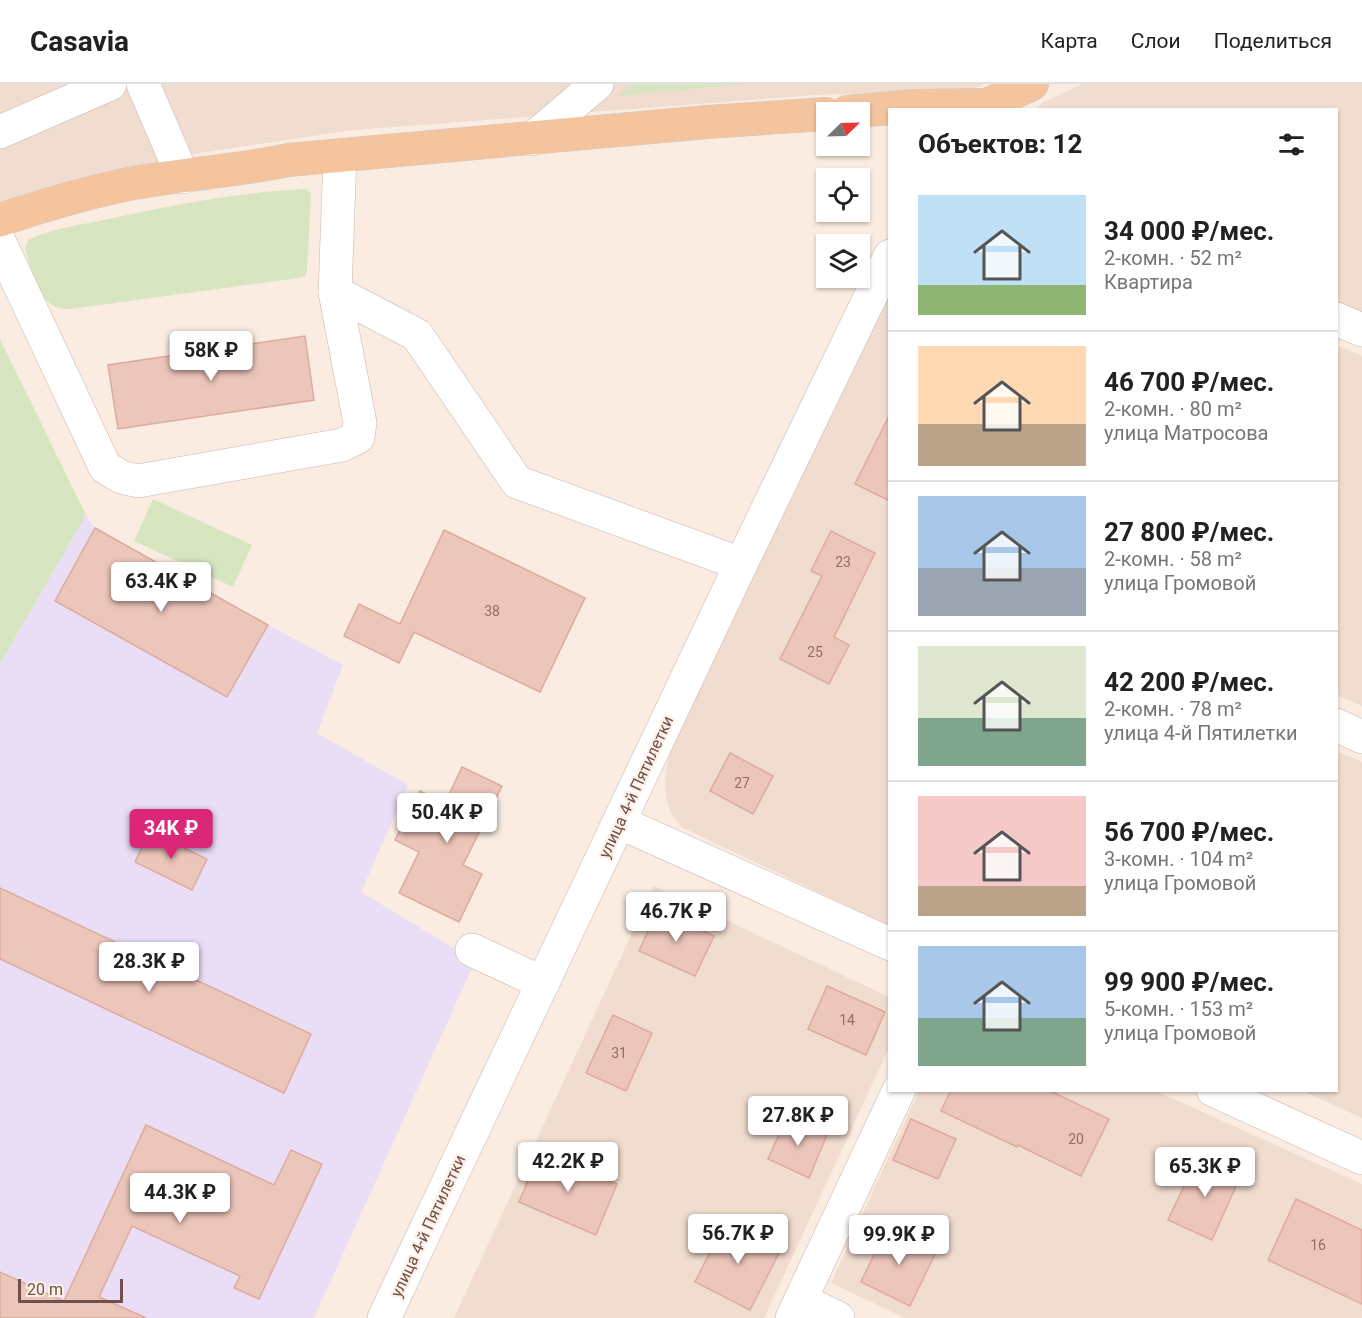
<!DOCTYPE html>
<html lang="ru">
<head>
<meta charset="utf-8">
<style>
  body { margin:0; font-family:Roboto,sans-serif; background:#f6f6f6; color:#222; height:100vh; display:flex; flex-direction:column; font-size:22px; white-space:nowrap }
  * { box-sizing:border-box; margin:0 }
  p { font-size:20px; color:#767676 }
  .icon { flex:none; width:33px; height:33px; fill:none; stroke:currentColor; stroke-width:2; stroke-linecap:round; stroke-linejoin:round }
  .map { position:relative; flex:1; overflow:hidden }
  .drawer { position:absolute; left:888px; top:24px; width:450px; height:984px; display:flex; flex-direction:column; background:#fff; border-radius:0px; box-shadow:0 2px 4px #0004 }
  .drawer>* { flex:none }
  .needle { width:39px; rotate:67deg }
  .tools { position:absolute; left:816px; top:18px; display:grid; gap:12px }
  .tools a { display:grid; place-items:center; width:54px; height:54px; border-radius:0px; background:#fff; box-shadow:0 2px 4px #0004; font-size:30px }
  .scale { position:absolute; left:18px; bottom:15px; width:105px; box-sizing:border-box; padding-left:6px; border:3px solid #6f504a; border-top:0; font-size:16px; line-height:21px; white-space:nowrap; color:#6f504a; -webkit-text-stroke:4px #fdf0e7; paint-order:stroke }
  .price { position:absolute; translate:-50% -51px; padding:0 14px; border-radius:6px; background:#fff; color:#222; font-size:20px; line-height:39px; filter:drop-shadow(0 2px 3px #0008) }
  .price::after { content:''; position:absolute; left:50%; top:36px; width:18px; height:14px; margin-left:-9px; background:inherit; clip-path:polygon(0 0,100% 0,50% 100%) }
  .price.selected { background:#db2777; color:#fff }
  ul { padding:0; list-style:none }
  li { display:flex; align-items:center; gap:18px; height:150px; padding:0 30px }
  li+li { border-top:2px solid #e0e0e0 }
  li span { display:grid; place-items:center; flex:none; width:168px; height:120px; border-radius:0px; color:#555 }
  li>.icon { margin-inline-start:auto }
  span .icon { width:72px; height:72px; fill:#fffc; stroke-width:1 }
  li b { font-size:26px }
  h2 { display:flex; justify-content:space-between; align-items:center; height:72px; padding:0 30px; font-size:26px }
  header { display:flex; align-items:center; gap:36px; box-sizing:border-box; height:84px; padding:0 30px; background:#fff; border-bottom:2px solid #e0e0e0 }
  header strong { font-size:28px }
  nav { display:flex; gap:33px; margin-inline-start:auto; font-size:21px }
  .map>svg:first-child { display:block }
  .residential { fill:#f1dcd0 }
  .education { fill:#e9def6 }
  .green { fill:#d7e6c1 }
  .building { fill:#edc6bb; stroke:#deaa9d; stroke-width:1.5 }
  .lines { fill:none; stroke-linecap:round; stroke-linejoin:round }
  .minor-casing { stroke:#ccb4ac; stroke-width:34 }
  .major-casing { stroke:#d4cac9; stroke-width:34 }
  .minor { stroke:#fff; stroke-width:33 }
  .major { stroke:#f4c49e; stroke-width:33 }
  .labels { text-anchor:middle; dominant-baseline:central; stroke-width:4.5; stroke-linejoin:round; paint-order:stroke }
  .number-label { font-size:14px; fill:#8e6e66 }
  .street-label { font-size:16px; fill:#6f504a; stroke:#fdf0e7 }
</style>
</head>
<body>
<header>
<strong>Casavia</strong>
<nav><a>Карта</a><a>Слои</a><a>Поделиться</a></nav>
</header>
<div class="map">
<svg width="1362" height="1234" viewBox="0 0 1362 1234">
  <rect width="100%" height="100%" fill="#faece1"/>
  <g class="residential">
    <path d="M0,0H984L973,5L816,11L353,46L199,69L65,99L0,120Z"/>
    <path d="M1082,0H1362V237L1337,225L1336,26H1035L1042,19Z"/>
    <path d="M889,203V842L683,744L670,728L666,712L665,696L670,664Z"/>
    <path d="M1336,261L1362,272V622L1337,611Z"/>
    <path d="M1337,667L1362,678V1034L1303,1007L1336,1006Z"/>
    <path d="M654,802L889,913V964L764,1234H454Z"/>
    <path d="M919,1007H1156L1362,1100V1234H905L831,1199Z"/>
  </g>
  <path class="education" d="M86,431L95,444L268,541L343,581L317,649L408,701L361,808L475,877L314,1234H0V580Z"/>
  <g class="green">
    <path d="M632,0H744L618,12Z"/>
    <path d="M307,105L311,110L307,186L305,192L299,194L70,225C66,225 60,225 56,223C39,217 30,181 25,165L28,156C50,145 75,142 99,137C167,122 237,108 307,105Z"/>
    <path d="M0,255L86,431L0,580Z"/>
    <path d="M153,415L252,461L233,503L134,457Z"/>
  </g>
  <g class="building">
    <path d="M305,252L314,316L118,345L108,281Z"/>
    <path d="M890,330V417L855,400Z"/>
    <path d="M95,444L268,541L227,613L55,517Z"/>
    <path d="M444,446L585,514L540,608L414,548L399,579L344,552L359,520L400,540Z"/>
    <path d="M831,447L875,469L834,553L849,561L829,600L780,575L822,492L811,487Z"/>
    <path d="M730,669L773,692L753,730L710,707Z"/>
    <path d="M462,683L502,702L463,781L482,790L459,838L399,809L419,768L395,756L420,707L445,719Z"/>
    <path d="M150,747L207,775L192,806L135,778Z"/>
    <path d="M0,804L311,950L284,1009L0,875Z"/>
    <path d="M658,826L714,852L695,892L639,867Z"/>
    <path d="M827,902L885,928L866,971L808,945Z"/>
    <path d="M613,931L652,949L626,1007L586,989Z"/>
    <path d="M951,1006H1048L1109,1035L1081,1092L1018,1061L1017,1063L941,1027Z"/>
    <path d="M787,1033L827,1051L809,1094L768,1075Z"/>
    <path d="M911,1035L956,1055L938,1095L893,1076Z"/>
    <path d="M146,1041L274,1101L291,1066L322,1080L259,1215L234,1204L240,1192L132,1142L99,1213L146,1234H0V1188L64,1217Z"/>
    <path d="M540,1068L617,1100L596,1151L519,1118Z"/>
    <path d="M1198,1072L1241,1091L1212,1156L1168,1136Z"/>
    <path d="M1296,1115L1362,1146V1220L1268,1176Z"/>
    <path d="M726,1136L782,1163L750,1226L695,1198Z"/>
    <path d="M887,1143L937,1166L910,1222L861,1198Z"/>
  </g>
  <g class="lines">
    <g class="minor-casing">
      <g id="minor">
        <path d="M143,0L183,93"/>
        <path d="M0,48L110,0"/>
        <path d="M532,55L597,0"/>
        <path d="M0,159L105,383L121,393L138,397L342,361L358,353L360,339L335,208L340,72"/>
        <path d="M335,208L417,251L517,398L741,480"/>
        <path d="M1336,235L1362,246"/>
        <path d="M1336,641L1362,653"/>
        <path d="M619,738L890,860"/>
        <path d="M472,866L543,899"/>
        <path d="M1213,1006L1362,1074"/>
        <path d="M801,1216L838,1234"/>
        <path d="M384,1234L741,480L890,172"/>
        <path d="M792,1234L899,1006"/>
      </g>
    </g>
    <g class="major-casing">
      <g id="major">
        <path d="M847,28L916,22L987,21L1032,0"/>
        <path d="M0,136C41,122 82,110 124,101C178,90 234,88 288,76L707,38L826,30"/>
      </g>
    </g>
    <use href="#minor" class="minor"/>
    <use href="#major" class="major"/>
  </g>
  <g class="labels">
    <g class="number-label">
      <text x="843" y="478">23</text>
      <text x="492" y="527">38</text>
      <text x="815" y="568">25</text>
      <text x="742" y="699">27</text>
      <text x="847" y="936">14</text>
      <text x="619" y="969">31</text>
      <text x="1076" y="1055">20</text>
      <text x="1318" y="1161">16</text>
    </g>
    <g class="street-label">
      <text transform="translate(636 703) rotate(-65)">улица 4-й Пятилетки</text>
      <text transform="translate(428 1142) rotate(-65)">улица 4-й Пятилетки</text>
    </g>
  </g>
</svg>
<div class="tools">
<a><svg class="needle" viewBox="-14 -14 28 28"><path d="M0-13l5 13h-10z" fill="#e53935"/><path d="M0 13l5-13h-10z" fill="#767676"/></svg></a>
<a><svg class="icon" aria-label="locate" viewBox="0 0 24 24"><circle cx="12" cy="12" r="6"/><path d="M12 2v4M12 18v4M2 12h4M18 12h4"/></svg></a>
<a><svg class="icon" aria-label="layers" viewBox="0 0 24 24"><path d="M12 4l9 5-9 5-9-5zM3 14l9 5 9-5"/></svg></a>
</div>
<div class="scale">20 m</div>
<b class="price" style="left:211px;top:298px">58K ₽</b>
<b class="price" style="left:161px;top:529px">63.4K ₽</b>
<b class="price" style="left:447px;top:760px">50.4K ₽</b>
<b class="price selected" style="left:171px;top:776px">34K ₽</b>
<b class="price" style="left:676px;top:859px">46.7K ₽</b>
<b class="price" style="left:149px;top:909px">28.3K ₽</b>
<b class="price" style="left:798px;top:1063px">27.8K ₽</b>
<b class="price" style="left:568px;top:1109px">42.2K ₽</b>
<b class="price" style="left:1205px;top:1114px">65.3K ₽</b>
<b class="price" style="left:180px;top:1140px">44.3K ₽</b>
<b class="price" style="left:738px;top:1181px">56.7K ₽</b>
<b class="price" style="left:899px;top:1182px">99.9K ₽</b>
<section class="drawer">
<h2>Объектов: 12<svg class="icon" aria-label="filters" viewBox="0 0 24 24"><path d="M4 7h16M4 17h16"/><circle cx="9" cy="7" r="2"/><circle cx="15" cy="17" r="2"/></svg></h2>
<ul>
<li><span style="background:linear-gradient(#bfe0f5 75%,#8fb573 0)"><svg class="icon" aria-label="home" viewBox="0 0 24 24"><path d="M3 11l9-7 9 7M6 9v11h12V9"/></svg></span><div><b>34 000 ₽/мес.</b><p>2-комн. · 52 m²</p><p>Квартира</p></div></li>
<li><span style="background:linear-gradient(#ffd9b3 65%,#b9a48a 0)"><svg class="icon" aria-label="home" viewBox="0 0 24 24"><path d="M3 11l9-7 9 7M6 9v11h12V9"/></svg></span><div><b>46 700 ₽/мес.</b><p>2-комн. · 80 m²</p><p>улица Матросова</p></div></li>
<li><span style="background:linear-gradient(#a9c7e8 60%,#9aa5b1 0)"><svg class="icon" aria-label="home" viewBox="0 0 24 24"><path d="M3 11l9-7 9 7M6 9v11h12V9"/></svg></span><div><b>27 800 ₽/мес.</b><p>2-комн. · 58 m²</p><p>улица Громовой</p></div></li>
<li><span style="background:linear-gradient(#dfe7d0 60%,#7fa58c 0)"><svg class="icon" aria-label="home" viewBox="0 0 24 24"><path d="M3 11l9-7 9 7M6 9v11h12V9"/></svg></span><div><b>42 200 ₽/мес.</b><p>2-комн. · 78 m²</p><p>улица 4-й Пятилетки</p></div></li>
<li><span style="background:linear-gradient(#f6c9c9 75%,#b9a48a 0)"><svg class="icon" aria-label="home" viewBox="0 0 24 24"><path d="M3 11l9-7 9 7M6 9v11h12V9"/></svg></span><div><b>56 700 ₽/мес.</b><p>3-комн. · 104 m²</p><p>улица Громовой</p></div></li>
<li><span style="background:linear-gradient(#a9c7e8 60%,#7fa58c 0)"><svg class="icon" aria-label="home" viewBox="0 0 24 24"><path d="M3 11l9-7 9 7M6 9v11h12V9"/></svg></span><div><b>99 900 ₽/мес.</b><p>5-комн. · 153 m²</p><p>улица Громовой</p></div></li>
</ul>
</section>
</div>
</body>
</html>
